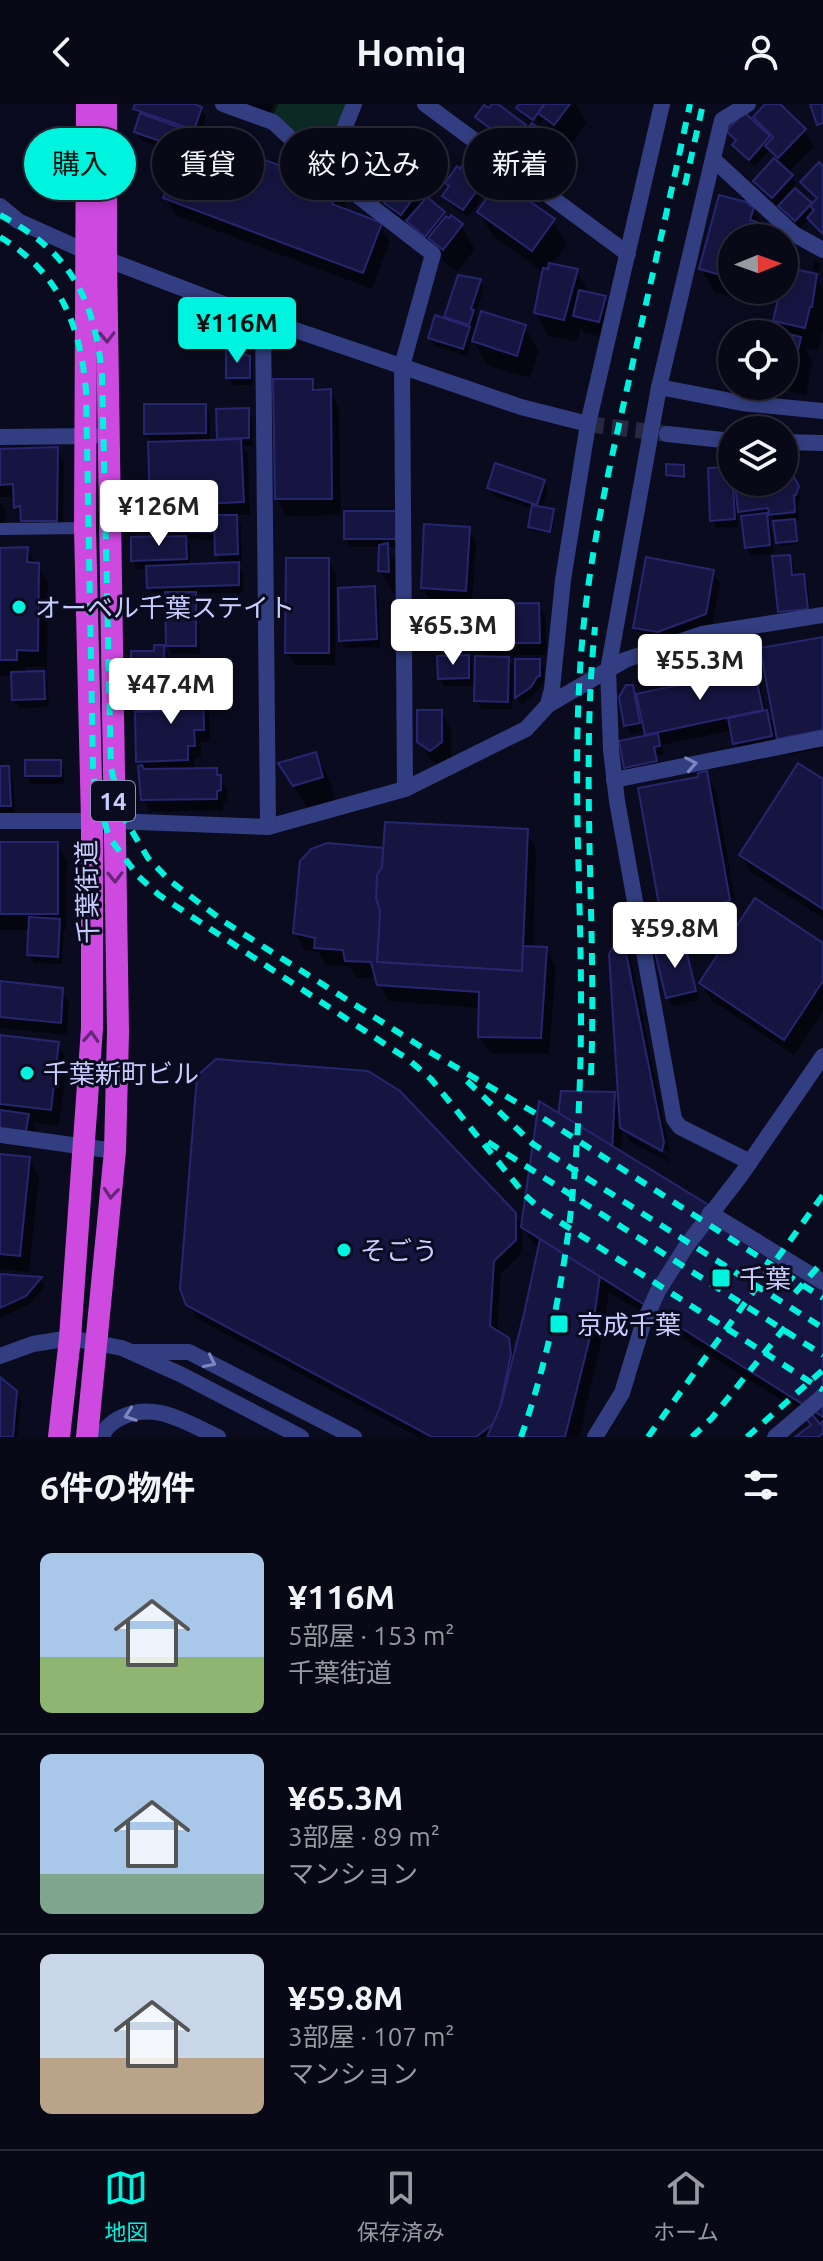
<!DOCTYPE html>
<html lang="ja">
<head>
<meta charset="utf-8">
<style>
  body { margin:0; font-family:Ubuntu,"Noto Sans JP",sans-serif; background:#111120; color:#f1f3f6; height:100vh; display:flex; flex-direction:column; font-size:30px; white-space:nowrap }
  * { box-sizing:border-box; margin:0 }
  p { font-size:26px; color:#989aa1 }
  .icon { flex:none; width:44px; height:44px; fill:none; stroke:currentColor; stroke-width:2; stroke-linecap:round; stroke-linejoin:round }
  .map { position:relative; height:1333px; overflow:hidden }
  .side { display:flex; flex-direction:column; background:#080817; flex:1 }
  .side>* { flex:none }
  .banner { position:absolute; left:24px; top:24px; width:776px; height:72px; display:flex; gap:16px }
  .needle { width:52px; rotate:89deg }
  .tools { position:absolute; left:718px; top:120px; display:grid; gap:16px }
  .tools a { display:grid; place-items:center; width:80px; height:80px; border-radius:50%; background:#080817; box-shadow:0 4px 12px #0003,0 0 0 2px #292936; font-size:40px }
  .price { position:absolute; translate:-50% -68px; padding:0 18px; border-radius:8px; background:#fff; color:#222; font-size:26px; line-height:52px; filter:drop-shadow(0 2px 4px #0008) }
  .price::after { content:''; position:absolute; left:50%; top:48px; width:24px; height:18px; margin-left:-12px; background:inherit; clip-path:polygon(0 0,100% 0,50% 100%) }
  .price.on { background:#00f3de; color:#111 }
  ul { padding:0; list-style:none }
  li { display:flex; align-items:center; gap:24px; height:200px; padding:0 40px }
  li+li { border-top:2px solid #292936 }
  li span { display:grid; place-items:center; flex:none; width:224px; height:160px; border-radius:12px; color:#555 }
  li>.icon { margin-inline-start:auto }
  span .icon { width:96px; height:96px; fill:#fffc; stroke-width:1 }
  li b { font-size:34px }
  h2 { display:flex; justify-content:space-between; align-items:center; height:96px; padding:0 40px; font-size:34px }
  .tag { padding:0 28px; border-radius:36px; background:#080817; box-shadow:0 4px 12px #0003,0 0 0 2px #292936; font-size:28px; line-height:72px }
  .tag.on { background:#00f3de; color:#111 }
  header { display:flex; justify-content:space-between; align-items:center; height:104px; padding:0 40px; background:#080817; font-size:36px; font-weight:600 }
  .menu { display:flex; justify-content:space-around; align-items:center; height:112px; border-top:2px solid #292936; background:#080817; font-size:22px; color:#989aa1 }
  .menu a { display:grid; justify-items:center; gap:4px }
  .menu .on { color:#00f3de }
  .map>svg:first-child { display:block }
  .green { fill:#0d2923 }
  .shadow { fill:#0007; fill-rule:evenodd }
  .building { fill:#161541; stroke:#26266f; stroke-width:2 }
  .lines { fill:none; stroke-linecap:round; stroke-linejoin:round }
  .tertiary-tunnel { stroke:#272841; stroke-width:16; stroke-dasharray:16 8; stroke-linecap:butt }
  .service { stroke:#323e81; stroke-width:12 }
  .pedestrian { stroke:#323e81; stroke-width:16 }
  .minor { stroke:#323e81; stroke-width:16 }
  .tertiary { stroke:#323e81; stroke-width:16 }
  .trunk { stroke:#ce49e0; stroke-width:22 }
  .rail { stroke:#00f3de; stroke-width:6; stroke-dasharray:12 10; stroke-linecap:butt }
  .oneway { stroke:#632776 }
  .oneway2 { stroke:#7d86c0 }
  .poi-dot { fill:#00f3de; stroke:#0b0b1f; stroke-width:3 }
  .labels { text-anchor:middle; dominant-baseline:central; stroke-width:6; stroke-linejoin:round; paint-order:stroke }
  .shield { fill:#0b0b1f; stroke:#8f93bc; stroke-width:2 }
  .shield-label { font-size:24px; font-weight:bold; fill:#c8cdff }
  .poi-label { font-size:26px; fill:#c8cdff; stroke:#0b0b1f; text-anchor:start }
  .street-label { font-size:26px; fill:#c8cdff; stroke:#0b0b1f }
</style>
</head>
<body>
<header><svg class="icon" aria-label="back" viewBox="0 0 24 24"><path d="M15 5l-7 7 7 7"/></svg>Homiq<svg class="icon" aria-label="person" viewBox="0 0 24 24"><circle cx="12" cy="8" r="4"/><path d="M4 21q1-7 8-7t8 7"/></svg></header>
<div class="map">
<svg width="823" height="1333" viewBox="0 0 823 1333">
  <rect width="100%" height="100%" fill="#0b0b1f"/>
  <path class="green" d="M274,0H346L324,55L271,8Z"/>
  <g class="shadow">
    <path d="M137,0H189L201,4L206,13L194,53L213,60L336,85L346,102L344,107L380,121L390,137L372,185L175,111L166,94L182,50L141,36L136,27L141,14L135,5ZM191,34H196L187,57L184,56Z"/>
    <path d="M244,0H278L272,15Z"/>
    <path d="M521,0H576L587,19L568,44L554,33L544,15L541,19L523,6V11L539,22L537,25L546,31L552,41L574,53L579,61L562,89L540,67L535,74L516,59L512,51L517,43L510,38L509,41L482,21L477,13L524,22L528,28L534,20L523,13L519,4Z"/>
    <path d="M768,0H777L804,26L814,43L788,69L796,80L793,84L812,103L818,96L803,78L823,64V131L809,115L800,124L785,110L779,99L777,101L760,85L755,77L775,55L770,45L754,62L740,49L735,41L737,39L729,27L763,28L755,13Z"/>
    <path d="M352,52L386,62L389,68L418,87L424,98L444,109L449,118L461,122L475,145L457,168L444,158L432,137L430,140L413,126L408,116L406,118L391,107L387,100L382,106L364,92L351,68L357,61Z"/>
    <path d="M497,71L501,79L553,117L567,140L551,162L577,167L590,191L604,194L614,211L608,234L584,229L581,223L577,238L549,232L536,209L544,169L493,132L479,109L489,94L484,91L468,113L449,100L444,92Z"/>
    <path d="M752,104L766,128V134H732V186H751L748,197L715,188L701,165Z"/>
    <path d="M815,155L821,159L818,170L812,165Z"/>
    <path d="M787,165L816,172L823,184V225L818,247L805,244L813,258L806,291L765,282H784V230L775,217Z"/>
    <path d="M460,173L480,177L484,185L475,212L480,219L525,223L539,247L530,274L487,261L472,234L467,252L434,242L430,234L445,217Z"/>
    <path d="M248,253L253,262V281H233L228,273Z"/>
    <path d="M312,277L319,288L330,287L339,304L341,411L286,412L277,395Z"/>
    <path d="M205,302L210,310V338L221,337L219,334L247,306L252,314L253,342H243L248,349L250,411H235L241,421L242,458H236L243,469V489L195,490L199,498L200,550H172L168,542L167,491H154L149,483L148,465H138L133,457L148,435L143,426L156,408L152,401L153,340L146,329ZM186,435L217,436V450L223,461L190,462V442Z"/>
    <path d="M57,345L64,358L63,429H30L16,404V393H0V347Z"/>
    <path d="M683,363L685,375L670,374L668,371Z"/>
    <path d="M544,377L548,386L542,405L553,407L555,410L552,430L532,427L530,423L533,405L494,392L489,384Z"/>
    <path d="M784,377L798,384L801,396L797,400L799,416H794L798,440L780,442L776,419L772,412L767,413L770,419L774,449L751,452L746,444L743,411L737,402L738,423L717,424L712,416L732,378H736V382Z"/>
    <path d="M0,398L6,406L5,419H0Z"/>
    <path d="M395,409L400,443H387L400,465L402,490H394L380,467L381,443H350L346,435Z"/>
    <path d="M469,425L476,438L472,499L430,497L423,484Z"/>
    <path d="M27,445L48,478L47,563H25V570L43,569L48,578L49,603L19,604L14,596L13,572H0V446Z"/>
    <path d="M789,453L794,461L795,473L803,472L808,480L811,513L785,516L780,507Z"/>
    <path d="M328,456L336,469L335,561H295L287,548Z"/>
    <path d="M712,467L720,480L712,523L666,540L642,537L635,524Z"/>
    <path d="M374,484L379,492L380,543L345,544L341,536Z"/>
    <path d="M538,501L546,514V551H506L513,563L512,605H481L476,596V582H444L440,574L468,553L472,561L473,577H476L486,554L478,539Z"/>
    <path d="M823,535V644L788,651L776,629L778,645L742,652L735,639L733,626L662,641L664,650L658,652L660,666L631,671L626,663L648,633L646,627L631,630L626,622L621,593L632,583L637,592L753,567L760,580L766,608L777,627Z"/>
    <path d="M163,543L168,551V581H161L168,593L202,582L209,595L210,638H201V654H194V666H215L227,686V699H223V707L150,708L143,695L141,663L138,657L140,610L137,606V579L133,573Z"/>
    <path d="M517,557H539L544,565V580L522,601L517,594Z"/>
    <path d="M441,608L451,625V655L441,663L429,655L419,637Z"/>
    <path d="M315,650L329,674L335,697L308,705L281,660Z"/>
    <path d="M60,658L64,666V680H31L27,672Z"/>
    <path d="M0,664H8L13,672L15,709L2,710L0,707Z"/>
    <path d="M706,669L716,686L738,813L727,818L729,830L703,835L696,824L672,828L663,811L701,675Z"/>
    <path d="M823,678V814L751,768L741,751Z"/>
    <path d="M526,727L536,744L533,845H546L556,862L549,950L490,949L480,932L481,904L388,897L377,874H357L350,862L326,861L319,849L305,846L295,829L328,741L384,746Z"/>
    <path d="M0,740H57L67,757L66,826H64L62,860L34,859L29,850L30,826H0Z"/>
    <path d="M683,840L688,848L699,896L673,902L668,894Z"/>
    <path d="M623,841L631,854L670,1049L626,1025V1030L670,1054L669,1058L630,1037L622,1024L621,1050L823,1173V1333H798L813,1321L807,1312L609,1188L601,1239L579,1333H418L196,1214L188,1200L515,1110L522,1124V1149L501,1170L497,1229L508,1236L515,1249L540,1145L533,1140L523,1123L560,1012L613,990L621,1002Z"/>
    <path d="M823,841V908L794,951L711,896L701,879Z"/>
    <path d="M0,879L62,886L69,899L67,931L0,924Z"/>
    <path d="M0,933L57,940L67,957L59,1022L31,1018L35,1024L32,1044L0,1040Z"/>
    <path d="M0,1052L29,1055L39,1072L29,1168L0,1165Z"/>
    <path d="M0,1172L40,1175L45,1182L30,1200L0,1214Z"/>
    <path d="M0,1275L16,1288L21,1297L18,1333H0Z"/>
  </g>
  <g class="building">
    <path d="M135,0H194L202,3L194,26L133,5Z"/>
    <path d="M492,0H498L526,21L513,38L505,31L503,34L475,13L484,1L489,4Z"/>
    <path d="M519,0H544L533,16L516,4Z"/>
    <path d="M545,0H570L554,21L538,9Z"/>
    <path d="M765,0H780L806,25L778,54L765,42L773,33L753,13Z"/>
    <path d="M810,0H823V19L817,21Z"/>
    <path d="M744,8L770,32L749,56L732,41L736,36L726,27Z"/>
    <path d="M140,9L195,29L189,47L134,28Z"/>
    <path d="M532,19L547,30L524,61L509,51Z"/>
    <path d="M553,36L576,52L557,82L545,74L548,70L535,61Z"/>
    <path d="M219,39L338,83L332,100L382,119L363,169L163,94L181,46L212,57Z"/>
    <path d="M360,39L387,60L368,84L348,68L357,57L349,52Z"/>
    <path d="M533,50L539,54L530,67L524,63Z"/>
    <path d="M774,54L793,71L772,94L753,77Z"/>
    <path d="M466,55L488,70L492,65L498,70L486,88L479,84L463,106L442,92L449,82L445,79L457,62L460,65Z"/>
    <path d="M819,58L823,62V130L807,114L814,106L810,102L817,94L800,78Z"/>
    <path d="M390,64L419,86L401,111L384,99L387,95L378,88L384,79L381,76Z"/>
    <path d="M499,76L555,115L532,147L477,108Z"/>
    <path d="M795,84L812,99L795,117L778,102Z"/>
    <path d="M719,91L750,99L749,101L754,103L750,116L757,118L755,122L763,124L760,134L747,130L746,134H732V174L699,165Z"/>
    <path d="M427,93L445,108L425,133L406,117Z"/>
    <path d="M451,111L463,120L443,146L428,134L446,112L449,114Z"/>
    <path d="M549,159L578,165L564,216L534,209L543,164L548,165Z"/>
    <path d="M786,163L817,170L812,203H810L805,224L773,217L780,186H784Z"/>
    <path d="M458,171L481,175L471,205L474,206L469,221L444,213Z"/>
    <path d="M579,186L606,192L599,218L573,212Z"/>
    <path d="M481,207L526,221L517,252L472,237Z"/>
    <path d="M435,211L470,223L463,245L428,234Z"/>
    <path d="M744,220L801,233L793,269L784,267V230H742Z"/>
    <path d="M226,243L250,252V274H226Z"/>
    <path d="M273,275H313V286L331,285L332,395H275Z"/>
    <path d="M144,300H206V329L144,330Z"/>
    <path d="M249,304V334L217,335L216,305Z"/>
    <path d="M241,335L244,398L150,402L148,338Z"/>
    <path d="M58,343L57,417H21L20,402L14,404L13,380L0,381V345Z"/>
    <path d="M495,359L545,376L537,401L487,384Z"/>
    <path d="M666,360L684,361V373L666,371Z"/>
    <path d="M732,363L735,415L710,417L708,364Z"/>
    <path d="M794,373L799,382L796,391H794L795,408L769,411L768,404L738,408L735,380L784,378V374Z"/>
    <path d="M532,401L554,405L550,428L528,423Z"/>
    <path d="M142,405L211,407V428L141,427Z"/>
    <rect x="344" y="407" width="52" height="28"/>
    <path d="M767,409L770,441L745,444L741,412Z"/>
    <path d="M214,411H237L238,450L215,451Z"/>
    <path d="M795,415L797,437L776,439L773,417Z"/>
    <path d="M424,420L470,423L466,487L421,484Z"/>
    <path d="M186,432L187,455L131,457V433Z"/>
    <path d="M388,439L389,468L378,467L379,441Z"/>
    <path d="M28,443L27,458L39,459L38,547L17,546V556H0V444Z"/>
    <path d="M790,451L792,471L804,470L808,505L778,508L772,452Z"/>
    <path d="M646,453L714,466L706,510L658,528L633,524Z"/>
    <path d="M286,454H329V549H285Z"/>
    <path d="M239,458V481L147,484L146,462Z"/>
    <path d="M375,482L377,535L339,537L338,484Z"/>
    <path d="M165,488H196V542H166Z"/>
    <path d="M539,499L540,539H476L475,500Z"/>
    <path d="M823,533V626L777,635L760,544Z"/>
    <path d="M154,541H164L165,573H131V547H154Z"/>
    <path d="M469,551V574L438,575L437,552Z"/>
    <path d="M475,552L509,553L508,598L474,597Z"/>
    <path d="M515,555H540V572L537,573L531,583L515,594Z"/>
    <path d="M754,565L763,606L645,631L636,590Z"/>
    <path d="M44,567L45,595L12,596L11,568Z"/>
    <rect x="135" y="577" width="26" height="29"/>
    <path d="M203,580L204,626H194L195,642H188V656L136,658L135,608L164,607V603H167L166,581Z"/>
    <path d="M626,581H633L640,619L624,622L619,593Z"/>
    <path d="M417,606H442V638L430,647L417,638Z"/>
    <path d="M767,606L772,632L733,640L728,614Z"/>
    <path d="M658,629L660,642L654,643L657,657L624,664L619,637Z"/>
    <path d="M316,648L323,673L293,682L278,659Z"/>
    <rect x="25" y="656" width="36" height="16"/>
    <path d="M798,659L823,675V805L739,751Z"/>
    <path d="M142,661L144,665L217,664V671H221V686L217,687V695L141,696L138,662Z"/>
    <path d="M0,662H9L11,702H0Z"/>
    <path d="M707,667L730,796L719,801L721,814L691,819L689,807L661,812L638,684L698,673V669Z"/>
    <path d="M385,718L528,725L522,867L377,858L380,807L376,794L377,771L382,763Z"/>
    <rect x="0" y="738" width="58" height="72"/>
    <path d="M327,739L383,744L382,763L377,771L376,794L380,807L377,858L522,867L523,842L547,843L541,934L478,933L479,888L377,881L371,858L345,857L343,846L314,844L315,834L293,829L300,757L311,745Z"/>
    <path d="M755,794L823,839V877L784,936L699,879Z"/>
    <path d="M29,813L60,815L58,853L27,851Z"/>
    <path d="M684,837L696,887L666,894L654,844Z"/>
    <path d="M624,839L664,1038L662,1047L620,1024L609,850L613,843Z"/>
    <path d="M0,877L63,884L61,919L0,913Z"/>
    <path d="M0,931L59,938L51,1006L0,1000Z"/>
    <path d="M216,955L368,967L400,987L516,1109V1136L494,1157L490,1222L509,1234L511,1250L497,1317L476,1333H432L186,1201L180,1185L197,972Z"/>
    <path d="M561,987L615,988L609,1110L593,1221L565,1333H487L501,1301L524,1210L548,1098Z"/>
    <path d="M539,997L823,1171V1313L521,1123Z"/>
    <path d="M0,1006L29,1010L25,1032L0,1029Z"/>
    <path d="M0,1050L30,1053L20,1152L0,1150Z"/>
    <path d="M0,1170L42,1173L26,1192L0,1204Z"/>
    <path d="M0,1273L17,1287L13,1333H0Z"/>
    <path d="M811,1309L820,1320L823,1317V1329L819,1333H795L811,1321L805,1313Z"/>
  </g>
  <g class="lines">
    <path class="tertiary-tunnel" d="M588,320L667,330"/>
    <path class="service" d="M0,425L85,424"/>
    <g class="pedestrian">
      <path d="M710,1109L823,1178"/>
      <path d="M775,1333L823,1292"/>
    </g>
    <g class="minor">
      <path d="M223,0L273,18L327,68L433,150L402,262L405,685"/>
      <path d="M425,0L628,150"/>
      <path d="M748,0L722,16L659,283L608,566L611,646L617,697L674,1015L680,1023L750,1058"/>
      <path d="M713,55L794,130L823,146"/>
      <path d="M327,68L354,0"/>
      <path d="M263,215L268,723"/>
      <path d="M659,283L742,299L823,307"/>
      <path d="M588,320L662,0"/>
      <path d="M0,333L94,332"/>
      <path d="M548,601L625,556L702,530L823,511"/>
      <path d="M614,676L823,634"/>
      <path d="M0,1031L115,1047"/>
      <path d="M134,1248H189L354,1333"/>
      <path d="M102,1333C105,1324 110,1320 118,1315C153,1295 186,1319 218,1333"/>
    </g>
    <g class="tertiary">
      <path d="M0,102L18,117L85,147L263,215L521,303L588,320L563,476L552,585L548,601L526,625L405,685L268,723L113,717H0"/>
      <path d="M667,330L732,337"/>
      <path d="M784,338L823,339"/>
      <path d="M0,1252L33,1240L70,1234L122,1244L182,1271L301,1333"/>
      <path d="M595,1333L622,1289L643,1220L658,1187L687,1141L741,1071L823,952"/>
    </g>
    <g class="trunk">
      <path d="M59,1333L70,1234L92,924V717L85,424L87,0"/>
      <path d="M87,1333L115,1047L118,928L106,155V0"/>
    </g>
    <g class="rail">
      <path d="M685,81L703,0"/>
      <path d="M0,111C70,148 94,193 102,270L111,664L123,712L148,754L169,776L223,817L423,944L535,1009L823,1194"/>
      <path d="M0,133C59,169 80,219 86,286L93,664L95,685L109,733L138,772L159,791L409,956L431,975L525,1091L541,1106L823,1286"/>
      <path d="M591,971C597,822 580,672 595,523"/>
      <path d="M467,977L533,1040L823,1224"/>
      <path d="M488,1038L823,1251"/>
      <path d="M795,1189L823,1157"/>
      <path d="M521,1333C568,1200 580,1058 581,919C582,791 571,667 582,539C589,453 608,369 627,285C648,190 670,95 690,0"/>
      <path d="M648,1333L823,1091"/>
      <path d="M692,1333L712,1314L790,1217"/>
      <path d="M747,1333L823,1266"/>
    </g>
  </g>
  <defs><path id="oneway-chevron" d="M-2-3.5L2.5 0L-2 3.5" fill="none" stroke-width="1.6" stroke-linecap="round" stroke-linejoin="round" transform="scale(2)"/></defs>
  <g class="oneway">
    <use href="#oneway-chevron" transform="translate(107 233) rotate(89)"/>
    <use href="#oneway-chevron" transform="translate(115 773) rotate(89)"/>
    <use href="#oneway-chevron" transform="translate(91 933) rotate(-87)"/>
    <use href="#oneway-chevron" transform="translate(111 1089) rotate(95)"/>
  </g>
  <g class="oneway2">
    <use href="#oneway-chevron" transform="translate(691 660) rotate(-11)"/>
    <use href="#oneway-chevron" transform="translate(210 1258) rotate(26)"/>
    <use href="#oneway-chevron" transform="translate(130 1311) rotate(161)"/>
  </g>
  <g class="poi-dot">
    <circle cx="19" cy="503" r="8"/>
    <circle cx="27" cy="969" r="8"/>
    <circle cx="344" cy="1146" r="8"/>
    <rect x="711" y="1164" width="20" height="20" rx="4"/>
    <rect x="549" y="1210" width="20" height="20" rx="4"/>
  </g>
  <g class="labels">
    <rect class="shield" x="91" y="677" width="44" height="40" rx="6"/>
    <g class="shield-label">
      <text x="113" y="697">14</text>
    </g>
    <g class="poi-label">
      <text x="35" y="503">オーベル千葉ステイト</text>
      <text x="43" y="969">千葉新町ビル</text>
      <text x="360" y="1146">そごう</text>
      <text x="739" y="1174">千葉</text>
      <text x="577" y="1220">京成千葉</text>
    </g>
    <g class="street-label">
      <text transform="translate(87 788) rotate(-91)">千葉街道</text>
    </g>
  </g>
</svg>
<div class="tools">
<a><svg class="needle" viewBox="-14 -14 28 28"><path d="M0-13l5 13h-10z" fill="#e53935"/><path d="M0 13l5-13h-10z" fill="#989aa1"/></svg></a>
<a><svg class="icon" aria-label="locate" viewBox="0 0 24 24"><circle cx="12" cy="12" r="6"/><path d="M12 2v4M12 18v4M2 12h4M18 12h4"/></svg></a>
<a><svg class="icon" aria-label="layers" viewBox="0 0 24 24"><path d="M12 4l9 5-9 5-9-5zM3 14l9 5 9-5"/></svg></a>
</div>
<b class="price on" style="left:237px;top:261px">¥116M</b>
<b class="price" style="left:159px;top:444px">¥126M</b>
<b class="price" style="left:453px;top:563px">¥65.3M</b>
<b class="price" style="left:700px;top:598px">¥55.3M</b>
<b class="price" style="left:171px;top:622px">¥47.4M</b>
<b class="price" style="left:675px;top:866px">¥59.8M</b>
<div class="banner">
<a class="tag on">購入</a>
<a class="tag">賃貸</a>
<a class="tag">絞り込み</a>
<a class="tag">新着</a>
</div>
</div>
<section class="side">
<h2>6件の物件<svg class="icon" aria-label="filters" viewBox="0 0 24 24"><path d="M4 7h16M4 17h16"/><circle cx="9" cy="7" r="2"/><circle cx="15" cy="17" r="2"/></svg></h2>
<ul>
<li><span style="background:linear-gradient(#a9c7e8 65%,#8fb573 0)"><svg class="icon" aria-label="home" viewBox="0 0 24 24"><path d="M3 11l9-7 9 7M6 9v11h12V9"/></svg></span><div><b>¥116M</b><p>5部屋 · 153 m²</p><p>千葉街道</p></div></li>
<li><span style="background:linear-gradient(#a9c7e8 75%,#7fa58c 0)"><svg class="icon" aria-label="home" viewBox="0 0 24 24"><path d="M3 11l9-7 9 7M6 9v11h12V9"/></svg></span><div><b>¥65.3M</b><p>3部屋 · 89 m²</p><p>マンション</p></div></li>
<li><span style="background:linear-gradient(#c9d6e8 65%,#b9a48a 0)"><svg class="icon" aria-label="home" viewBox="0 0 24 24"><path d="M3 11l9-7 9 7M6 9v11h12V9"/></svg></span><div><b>¥59.8M</b><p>3部屋 · 107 m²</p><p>マンション</p></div></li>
</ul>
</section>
<nav class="menu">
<a class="on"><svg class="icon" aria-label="map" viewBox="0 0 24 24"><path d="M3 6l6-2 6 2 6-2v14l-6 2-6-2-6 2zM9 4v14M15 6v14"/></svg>地図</a>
<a><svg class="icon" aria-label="saved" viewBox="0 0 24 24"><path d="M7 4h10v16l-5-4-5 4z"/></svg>保存済み</a>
<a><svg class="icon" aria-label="home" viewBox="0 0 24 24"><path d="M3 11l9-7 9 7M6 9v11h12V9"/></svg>ホーム</a>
</nav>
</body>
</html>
